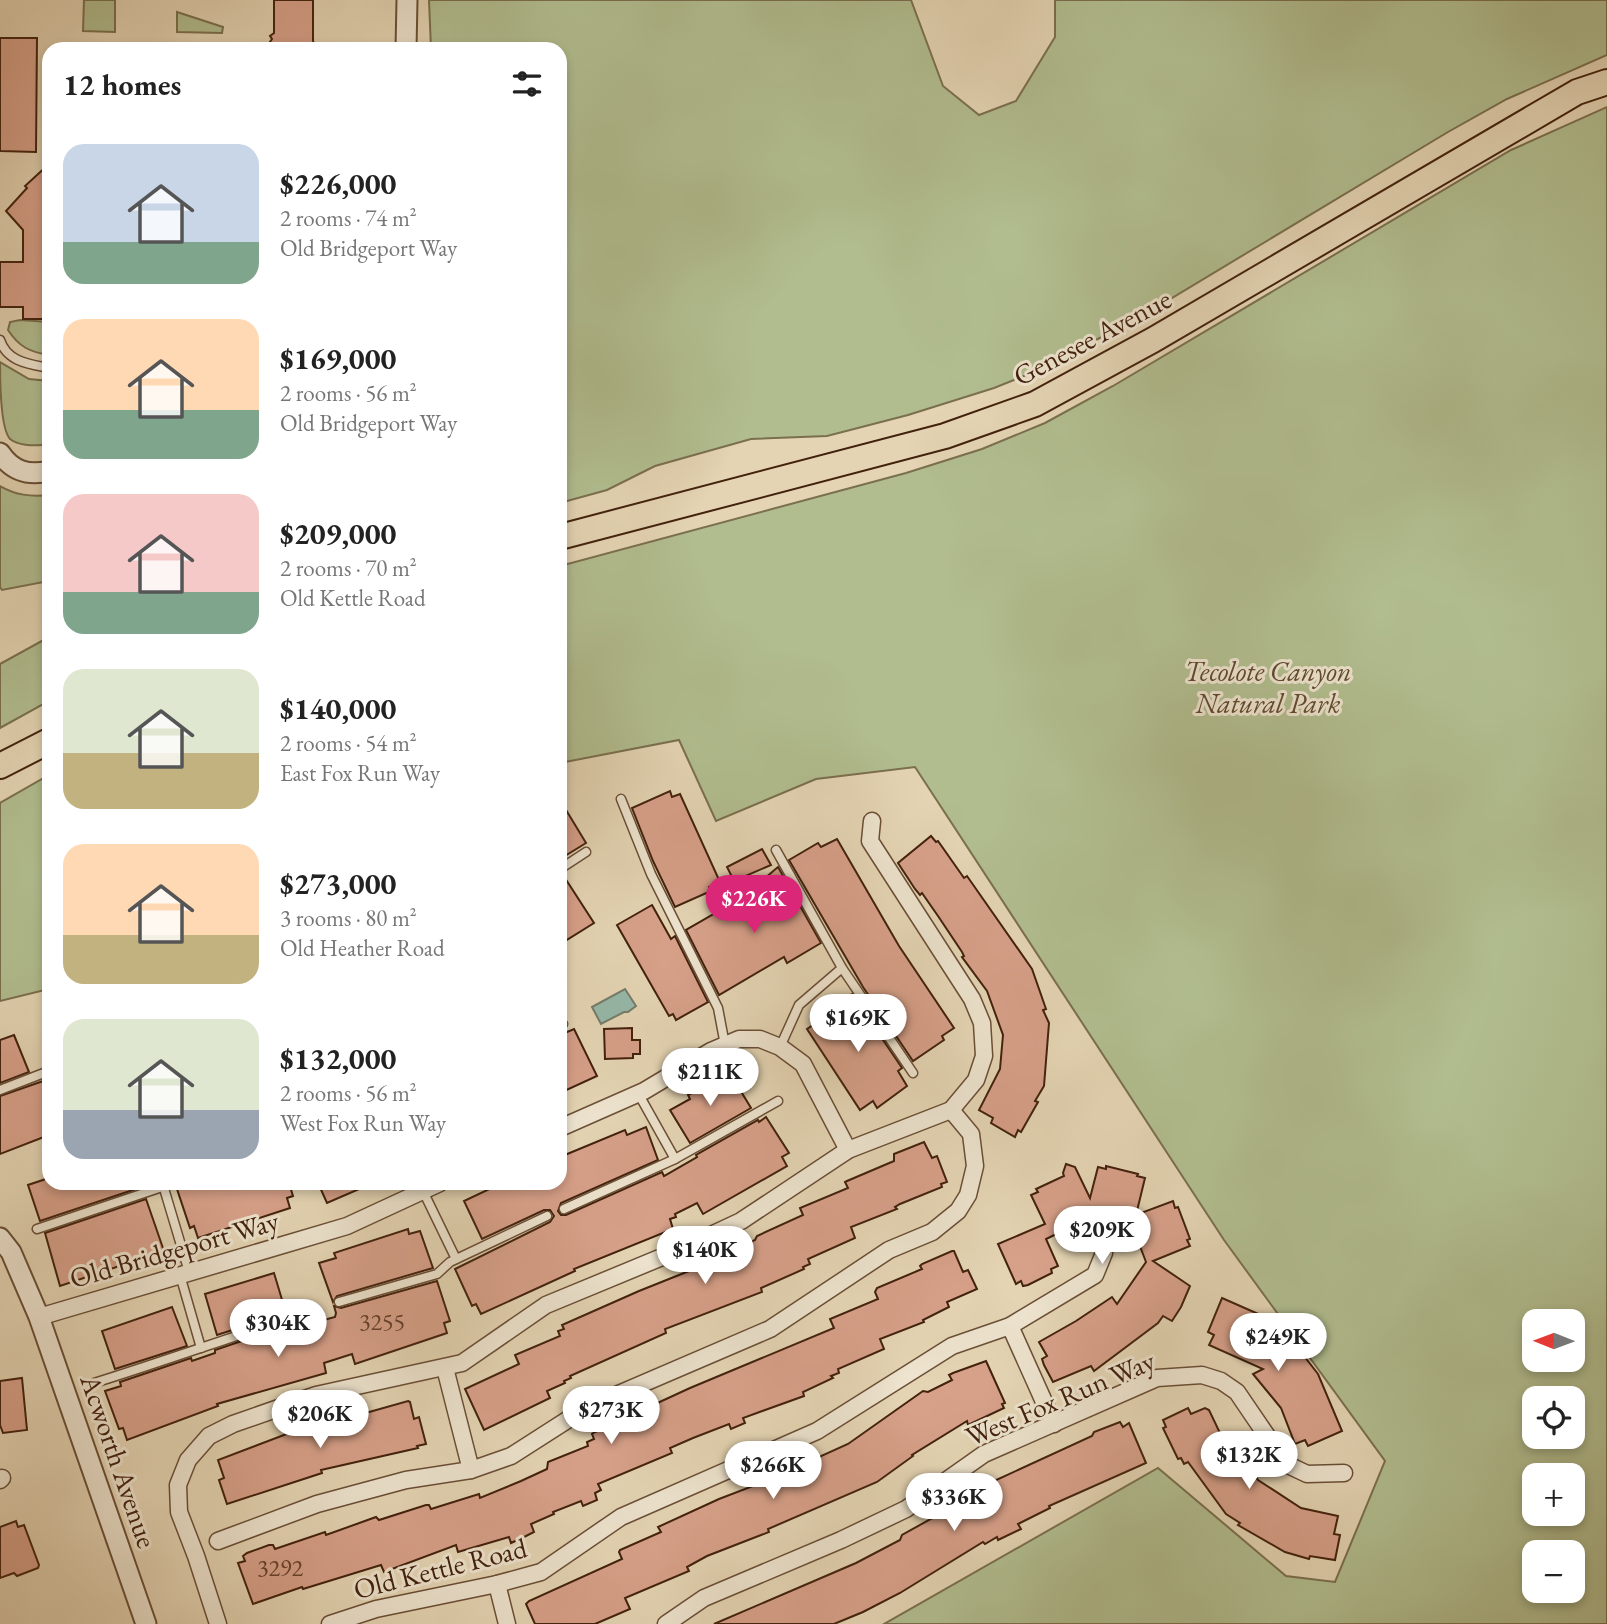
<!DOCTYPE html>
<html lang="en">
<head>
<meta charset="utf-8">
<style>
  body { margin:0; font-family:"EB Garamond",serif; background:#f2f2f2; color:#222; height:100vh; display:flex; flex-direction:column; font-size:26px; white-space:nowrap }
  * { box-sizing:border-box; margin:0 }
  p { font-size:23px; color:#767676 }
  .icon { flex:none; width:38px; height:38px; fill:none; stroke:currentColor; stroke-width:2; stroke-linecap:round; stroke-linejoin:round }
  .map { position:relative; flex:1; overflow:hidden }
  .details { position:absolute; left:42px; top:42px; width:525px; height:1148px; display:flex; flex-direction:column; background:#fff; border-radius:21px; box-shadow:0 4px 10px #0003 }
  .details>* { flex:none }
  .needle { width:46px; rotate:271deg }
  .fabs { position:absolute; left:1522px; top:1309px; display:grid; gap:14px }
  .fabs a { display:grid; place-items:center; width:63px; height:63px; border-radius:14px; background:#fff; box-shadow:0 4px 10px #0003; font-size:35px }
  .price { position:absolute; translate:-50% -60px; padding:0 16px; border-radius:24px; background:#fff; color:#222; font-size:23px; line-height:46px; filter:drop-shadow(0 2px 4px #0008) }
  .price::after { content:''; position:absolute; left:50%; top:42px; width:21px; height:16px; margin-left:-10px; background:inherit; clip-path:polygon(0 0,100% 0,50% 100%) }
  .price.on { background:#db2777; color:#fff }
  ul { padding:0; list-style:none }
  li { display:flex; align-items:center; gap:21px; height:175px; padding:0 21px }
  li span { display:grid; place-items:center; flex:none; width:196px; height:140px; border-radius:21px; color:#555 }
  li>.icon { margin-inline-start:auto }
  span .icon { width:84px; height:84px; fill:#fffc; stroke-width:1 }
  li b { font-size:30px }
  h2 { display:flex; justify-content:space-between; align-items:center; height:84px; padding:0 21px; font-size:30px }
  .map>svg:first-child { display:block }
  .green { fill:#b1bd8f; stroke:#7a6f4e; stroke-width:2; fill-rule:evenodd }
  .water { fill:#96b8a9; stroke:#747c6b; stroke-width:2 }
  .building { fill:#d7a089; stroke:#42210d; stroke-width:2 }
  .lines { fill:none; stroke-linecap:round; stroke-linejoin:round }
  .service-casing { stroke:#6a4e36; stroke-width:11 }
  .minor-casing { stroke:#6a4e36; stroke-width:19 }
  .tertiary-casing { stroke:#6a4e36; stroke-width:23 }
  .primary-casing { stroke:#42210d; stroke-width:28 }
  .service { stroke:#ede3ce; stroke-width:8 }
  .minor { stroke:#ede3ce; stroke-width:16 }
  .tertiary { stroke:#ede3ce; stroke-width:19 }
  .primary { stroke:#e4d4b3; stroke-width:24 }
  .labels { text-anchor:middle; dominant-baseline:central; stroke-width:6; stroke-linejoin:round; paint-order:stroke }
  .number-label { font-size:24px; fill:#67412c }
  .street-label { font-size:28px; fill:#42210d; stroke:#ede3ce }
  .park-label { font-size:28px; font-style:italic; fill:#5e482e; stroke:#ede3ce }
</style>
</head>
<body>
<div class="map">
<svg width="1607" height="1624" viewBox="0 0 1607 1624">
  <rect width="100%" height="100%" fill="#e4d4b3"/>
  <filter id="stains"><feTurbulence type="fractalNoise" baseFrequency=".00286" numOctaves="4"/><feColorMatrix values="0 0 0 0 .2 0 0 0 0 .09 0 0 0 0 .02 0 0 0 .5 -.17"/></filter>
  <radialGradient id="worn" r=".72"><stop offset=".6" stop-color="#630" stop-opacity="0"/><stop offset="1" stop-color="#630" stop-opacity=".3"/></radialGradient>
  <g class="green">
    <path d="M84,0H115V32L83,31Z"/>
    <path d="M429,0H911L943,86L979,115L1016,101L1055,37V0H1607V55L1507,99L1448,132L1137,319L1029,374L994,388L908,415L827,436L751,439L655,466L607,490L560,503V49H431Z"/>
    <path d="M177,12L223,27L222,33L177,32Z"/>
    <path d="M1607,107V1624H884L1158,1468L1286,1576L1335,1582L1385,1461L1224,1240L915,767L816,779L716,821L679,740L560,763V566L906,473L982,449L1045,423L1113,386L1511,150ZM1535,1321H1573V1360H1535ZM1535,1398H1573V1437H1535ZM1535,1475H1573V1514H1535ZM1535,1552H1573V1591H1535Z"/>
    <path d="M20,320L49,322V355C30,352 19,347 8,330L10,322Z"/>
    <path d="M0,362L29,379L49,381V445C37,445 20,447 10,439C0,428 0,380 0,362Z"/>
    <path d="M0,486C16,495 30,497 49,495V581L2,590L0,587Z"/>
    <path d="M49,637V701L0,728V664Z"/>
    <path d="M49,775V989L0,1001V803Z"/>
  </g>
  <path class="water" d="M625,989L636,1006L628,1012H624L601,1024L592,1007Z"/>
  <g class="building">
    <path d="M274,0H313V41L317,49H265L272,39L270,36L274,33Z"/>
    <path d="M0,38H37L36,152L0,151Z"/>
    <path d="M49,164V319H23V307H0V262H23V230L6,211L27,188L25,186Z"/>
    <path d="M670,791L672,797L680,794L720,882L709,887L711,891L675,907L653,861L632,808Z"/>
    <path d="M560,800L586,843L560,859Z"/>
    <path d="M931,836L936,842L938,841L964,878L967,876L1032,969L1046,1009L1043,1010L1049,1023L1044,1086L1035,1101L1038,1102L1021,1132L1018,1130L1015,1137L991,1123L993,1118L979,1110L1000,1069L1003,1035L987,991L962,957L964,956L962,952L938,916L922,893L920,895L915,889L898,863Z"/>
    <path d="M837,839L899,946L954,1028L942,1036L944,1040L913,1061L863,987L789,860L818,843L821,847Z"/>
    <path d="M762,849L771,865L734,881L727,867Z"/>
    <path d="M778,867L821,943L787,963L784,957L719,995L686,930L719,911L721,915L723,913L725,916L747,903L744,897L767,884L765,878Z"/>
    <path d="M560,875H563L594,923L565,941L560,933Z"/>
    <path d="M652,905L671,939L675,936L708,1002L676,1020L673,1014L669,1016L617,925Z"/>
    <path d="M852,994L902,1068L898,1071L907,1086L877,1108L873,1101L860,1110L807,1029L822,1019L819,1015Z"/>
    <path d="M632,1028V1040H640V1054H633V1058L605,1059L604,1029Z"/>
    <path d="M574,1029L597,1076L560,1093V1035Z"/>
    <path d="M14,1035L29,1072L0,1083V1040Z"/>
    <path d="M731,1075L751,1108L690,1143L670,1110L690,1099L688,1095L709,1084L710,1087Z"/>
    <path d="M49,1079V1135L0,1154V1096Z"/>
    <path d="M766,1117L789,1153L782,1157L787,1166L703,1214L697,1203L675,1214L676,1217L670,1219L673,1229L574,1269L575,1271L481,1314L476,1304L472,1306L455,1269L550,1222L554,1216L550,1210H544L482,1239L464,1201L502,1183H560V1157L625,1130L627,1135L646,1127L658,1160L561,1203L558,1211L561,1215H566L662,1172L664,1176L697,1157L696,1155L758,1120L759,1122Z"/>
    <path d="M924,1142L932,1158L937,1156L947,1182L941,1184L942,1187L900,1204L895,1207L897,1209L851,1227L855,1238L808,1259L810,1264L803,1267L804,1269L761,1288L762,1292L665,1329L666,1333L570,1376L571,1378L564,1381L565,1383L547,1391L550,1398L484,1430L465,1389L519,1364L515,1355L560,1336L558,1331L564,1329L562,1325L639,1291L689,1271L755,1240L757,1236L803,1215L800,1208L848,1188L845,1182L847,1181L894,1161V1154Z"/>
    <path d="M1066,1164L1075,1167L1090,1198L1098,1167L1106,1169V1166L1138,1174L1137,1176L1145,1178L1136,1215L1173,1201L1175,1208L1178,1207L1190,1239L1187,1240L1190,1246L1153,1261L1190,1286L1181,1307L1172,1321L1163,1316L1158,1323L1094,1371L1091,1366L1053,1382L1044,1365L1042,1359L1047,1356L1039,1342L1076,1321L1112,1297L1117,1304L1146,1262L1130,1220L1100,1213L1046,1239L1058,1266L1051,1269L1052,1273L1028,1285L1023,1286L1021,1281L1016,1284L998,1244L1045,1224L1031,1195L1038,1192L1036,1189L1064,1176L1063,1173Z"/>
    <path d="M49,1178V1183H141L142,1187L40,1221L28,1185Z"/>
    <path d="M180,1183H289L293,1196L287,1198L290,1208L198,1238L194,1226L190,1228L177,1189Z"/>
    <path d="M318,1183H373L327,1203Z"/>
    <path d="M146,1199L164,1251L60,1286L45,1233Z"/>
    <path d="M408,1229L409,1234L420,1231L433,1268L337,1296L333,1302L319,1263L336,1258L334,1253Z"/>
    <path d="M952,1251H954L963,1272L968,1270L977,1289L947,1302L949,1307L923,1320L924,1322L880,1339L884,1349L838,1369L839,1373L831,1376L833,1378L803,1392L804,1396L743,1418L745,1423L731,1429L729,1424L693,1438L670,1448L672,1453L598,1484L601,1490L595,1493L597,1500L583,1506L581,1501L553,1512L554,1514L531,1524L534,1532L526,1536L511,1543L509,1537L458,1552L456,1545L384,1572L381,1565L303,1589L302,1587L253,1604L238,1563L245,1561L243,1556L247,1553L269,1545H273L275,1549L325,1532L326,1535L376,1517L379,1520L426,1505H429L431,1509L479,1494L480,1498L521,1481L547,1469L548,1462L588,1446L587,1442L594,1439L592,1434L595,1432L639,1414L640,1411L690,1388L834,1328L830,1319L878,1299L875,1292L877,1288L922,1269L920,1266L922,1264Z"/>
    <path d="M274,1273L286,1313L217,1335L205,1294Z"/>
    <path d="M437,1281L450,1321L444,1323L447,1333L355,1364L352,1354L324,1363L326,1373L217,1404L218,1406L127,1440L123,1428L119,1429L105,1391L121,1386L120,1382L191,1358L192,1361L215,1353V1350L289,1325L290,1329L335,1317L336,1313L334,1306L341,1308Z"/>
    <path d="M1222,1298L1263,1316L1253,1339L1272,1347L1281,1340L1287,1347L1293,1342L1318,1374L1342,1431L1308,1446L1305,1440L1295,1444L1281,1408L1253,1374L1263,1369L1209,1345L1214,1335L1208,1332Z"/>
    <path d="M172,1307L187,1346L115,1369L102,1331Z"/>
    <path d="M986,1361L1005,1403L1002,1404L1004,1408L968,1425L967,1421L912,1455L913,1456L877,1482L768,1529L769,1532L707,1556L687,1567L689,1571L625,1598L630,1609L595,1624H535L526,1604L529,1601L622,1559L619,1552L620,1550L661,1532L658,1527L719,1499L766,1481L848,1444L923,1391L928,1392L952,1380L949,1375L953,1373Z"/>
    <path d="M22,1378L27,1430L3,1433L0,1425V1381Z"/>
    <path d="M408,1401L410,1402L414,1419L419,1417L426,1444L417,1446L418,1448L321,1470L322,1473L227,1504L219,1480L224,1478L218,1460L326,1419L354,1413L355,1416Z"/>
    <path d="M1188,1408L1191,1414L1205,1408L1209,1410L1229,1452L1233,1449L1258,1480L1301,1508L1338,1516L1334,1534L1340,1535L1335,1560L1310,1556L1309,1559L1285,1552L1238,1525L1240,1523L1226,1514L1188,1462L1184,1464L1181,1458L1178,1459L1163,1428L1166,1427L1163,1420Z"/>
    <path d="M1120,1422L1123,1427L1129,1423L1146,1463L1049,1506L1050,1508L1018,1524L1021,1529L998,1540L997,1537L985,1544L983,1542L900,1593L863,1612L834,1624H714L856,1563L900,1540L902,1535L995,1483L994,1481L1092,1436L1094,1432Z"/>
    <path d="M16,1521L18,1527L24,1525L39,1565L38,1568L17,1576L14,1573L0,1578V1527Z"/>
  </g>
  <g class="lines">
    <g class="service-casing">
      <g id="service">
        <path d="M0,340C7,362 29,364 49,368"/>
        <path d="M621,799L651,874L718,1008L725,1045"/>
        <path d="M776,850L842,968L913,1073"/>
        <path d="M560,869L586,852"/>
        <path d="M560,1026L563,1024"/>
        <path d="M780,1047L799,1005L842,968"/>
        <path d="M0,1090L49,1071"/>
        <path d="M638,1093L675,1159"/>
        <path d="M163,1185L189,1272"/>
        <path d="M423,1191L456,1259"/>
        <path d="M564,1209L675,1159L778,1101"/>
        <path d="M37,1229L174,1183"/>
        <path d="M180,1275L201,1348"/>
        <path d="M339,1302L437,1274L450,1262L547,1216"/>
        <path d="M94,1383C168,1360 239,1334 313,1311"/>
      </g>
    </g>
    <g class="minor-casing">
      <g id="minor">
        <path d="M560,1128L644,1091L711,1051L739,1039H760L780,1047L803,1064L848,1150"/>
        <path d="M39,1317L347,1226L440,1183"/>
        <path d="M1010,1326L1054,1424"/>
        <path d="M445,1368L471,1470"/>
        <path d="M0,1480L2,1478"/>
        <path d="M218,1541L317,1504L406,1480L471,1470L511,1456L586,1408L770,1329L889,1250L932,1232L958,1211L968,1195L975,1166L971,1134L951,1110"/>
        <path d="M497,1584L507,1624"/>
        <path d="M218,1624L196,1556L179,1512L178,1485L188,1460L209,1436L233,1424L316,1395L462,1363L546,1305L679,1250L741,1221L848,1150L951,1110L976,1080L984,1056L982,1023L972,999L870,841L872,821"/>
        <path d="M330,1624L376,1609L497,1584L541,1572L621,1517L817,1431L952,1346L1010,1326L1095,1275L1104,1253"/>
        <path d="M666,1624L704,1598L841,1540L906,1509L984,1454L1157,1378L1202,1375L1221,1381L1237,1392L1286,1464L1307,1474L1344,1473"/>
      </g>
    </g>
    <g class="tertiary-casing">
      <g id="tertiary">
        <path d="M406,49L407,0"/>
        <path d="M0,453C12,471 28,476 49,471"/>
        <path d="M0,1238L11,1252L39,1317L146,1624"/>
      </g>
    </g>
    <g class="primary-casing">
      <g id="primary">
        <path d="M560,537L945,436L1035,404L1153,340L1577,92L1607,82"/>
        <path d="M0,766L49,741"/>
      </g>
    </g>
    <use href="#service" class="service"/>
    <use href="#minor" class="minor"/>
    <use href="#tertiary" class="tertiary"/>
    <use href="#primary" class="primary"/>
  </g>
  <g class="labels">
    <g class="number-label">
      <text x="382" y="1321">3255</text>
      <text x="280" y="1567">3292</text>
    </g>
    <g class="street-label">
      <text transform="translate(1092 337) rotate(-28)">Genesee Avenue</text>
      <text transform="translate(174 1249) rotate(-16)">Old Bridgeport Way</text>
      <text transform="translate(1060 1398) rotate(-23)">West Fox Run Way</text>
      <text transform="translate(119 1461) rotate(71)">Acworth Avenue</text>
      <text transform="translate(440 1568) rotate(-14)">Old Kettle Road</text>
    </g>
    <g class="park-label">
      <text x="1268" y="671">Tecolote Canyon<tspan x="1268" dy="32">Natural Park</tspan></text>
    </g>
  </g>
  <rect width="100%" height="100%" filter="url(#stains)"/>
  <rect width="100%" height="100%" fill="url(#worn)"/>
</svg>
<div class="fabs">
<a><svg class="needle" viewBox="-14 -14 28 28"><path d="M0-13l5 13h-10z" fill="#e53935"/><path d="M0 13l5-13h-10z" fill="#767676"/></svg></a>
<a><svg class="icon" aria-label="locate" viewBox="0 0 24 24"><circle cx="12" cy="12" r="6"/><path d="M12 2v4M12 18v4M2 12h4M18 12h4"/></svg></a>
<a>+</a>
<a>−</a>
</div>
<b class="price on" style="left:754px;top:935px">$226K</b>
<b class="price" style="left:858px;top:1054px">$169K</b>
<b class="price" style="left:710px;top:1108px">$211K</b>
<b class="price" style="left:1102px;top:1266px">$209K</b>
<b class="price" style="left:705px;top:1286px">$140K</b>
<b class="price" style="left:278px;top:1359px">$304K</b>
<b class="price" style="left:1278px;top:1373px">$249K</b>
<b class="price" style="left:611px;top:1446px">$273K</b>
<b class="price" style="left:320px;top:1450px">$206K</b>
<b class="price" style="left:1249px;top:1491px">$132K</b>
<b class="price" style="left:773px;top:1501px">$266K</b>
<b class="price" style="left:954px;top:1533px">$336K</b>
<section class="details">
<h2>12 homes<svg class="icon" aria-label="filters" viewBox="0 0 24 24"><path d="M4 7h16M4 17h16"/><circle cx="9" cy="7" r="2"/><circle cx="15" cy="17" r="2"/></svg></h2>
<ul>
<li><span style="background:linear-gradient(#c9d6e8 70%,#7fa58c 0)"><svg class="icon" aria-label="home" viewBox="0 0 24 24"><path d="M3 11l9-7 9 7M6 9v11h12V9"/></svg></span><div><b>$226,000</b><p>2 rooms · 74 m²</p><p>Old Bridgeport Way</p></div></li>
<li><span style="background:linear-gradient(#ffd9b3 65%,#7fa58c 0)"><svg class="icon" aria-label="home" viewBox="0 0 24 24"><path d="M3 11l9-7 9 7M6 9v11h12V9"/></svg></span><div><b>$169,000</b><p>2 rooms · 56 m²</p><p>Old Bridgeport Way</p></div></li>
<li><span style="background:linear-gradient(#f6c9c9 70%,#7fa58c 0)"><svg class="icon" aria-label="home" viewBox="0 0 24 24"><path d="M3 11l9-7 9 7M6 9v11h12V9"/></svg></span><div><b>$209,000</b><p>2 rooms · 70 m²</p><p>Old Kettle Road</p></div></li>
<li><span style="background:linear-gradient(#dfe7d0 60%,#c2b280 0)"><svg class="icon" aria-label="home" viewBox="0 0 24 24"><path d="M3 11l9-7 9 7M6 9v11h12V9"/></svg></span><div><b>$140,000</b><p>2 rooms · 54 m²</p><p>East Fox Run Way</p></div></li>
<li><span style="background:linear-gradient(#ffd9b3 65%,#c2b280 0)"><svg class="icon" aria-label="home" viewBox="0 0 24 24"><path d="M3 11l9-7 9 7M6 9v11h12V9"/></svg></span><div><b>$273,000</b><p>3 rooms · 80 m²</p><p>Old Heather Road</p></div></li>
<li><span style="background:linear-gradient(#dfe7d0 65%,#9aa5b1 0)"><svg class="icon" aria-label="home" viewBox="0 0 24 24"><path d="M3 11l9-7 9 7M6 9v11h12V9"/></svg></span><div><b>$132,000</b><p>2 rooms · 56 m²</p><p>West Fox Run Way</p></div></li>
</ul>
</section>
</div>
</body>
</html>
